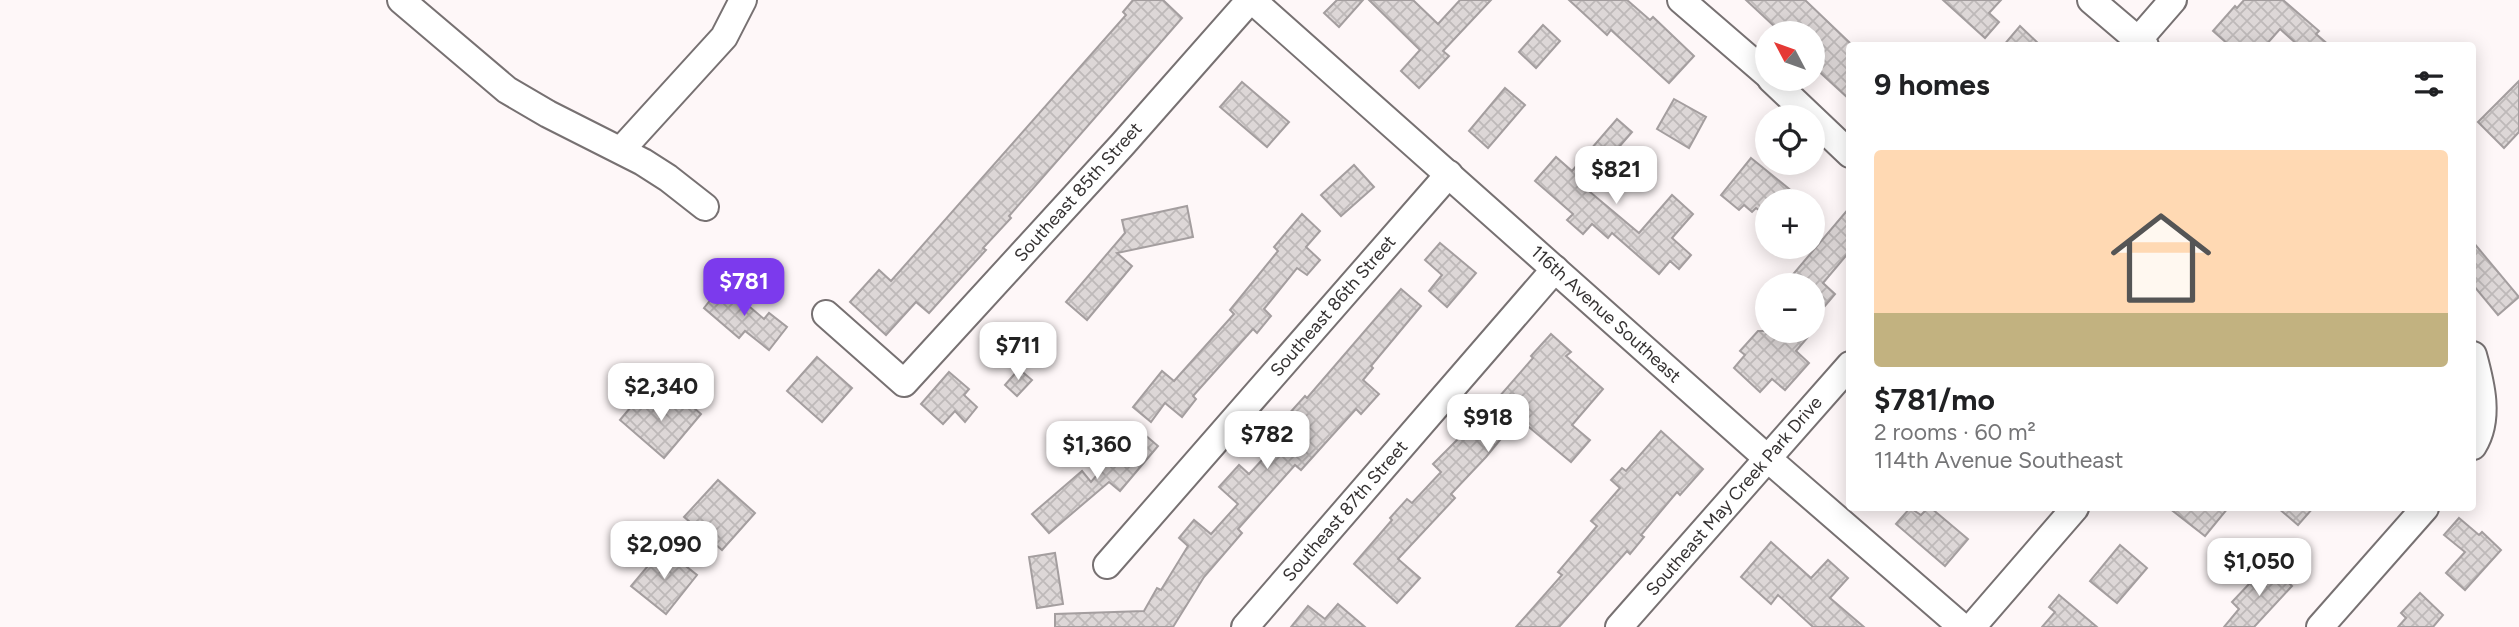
<!DOCTYPE html>
<html lang="en">
<head>
<meta charset="utf-8">
<style>
  body { margin:0; font-family:Figtree,sans-serif; background:#f6f6f6; color:#202124; height:100vh; display:flex; flex-direction:column; font-size:26px; white-space:nowrap }
  * { box-sizing:border-box; margin:0 }
  p { font-size:23px; color:#757577 }
  .icon { flex:none; width:38px; height:38px; fill:none; stroke:currentColor; stroke-width:2; stroke-linecap:round; stroke-linejoin:round }
  .map { position:relative; flex:1; overflow:hidden }
  .sheet { position:absolute; left:1846px; top:42px; width:630px; height:469px; display:flex; flex-direction:column; background:#fff; border-radius:7px; box-shadow:0 4px 18px #0003 }
  .sheet>* { flex:none }
  .needle { width:46px; rotate:311deg }
  .tools { position:absolute; left:1755px; top:21px; display:grid; gap:14px }
  .tools a { display:grid; place-items:center; width:70px; height:70px; border-radius:50%; background:#fff; box-shadow:0 4px 18px #0003; font-size:35px }
  .price { position:absolute; translate:-50% -60px; padding:0 16px; border-radius:14px; background:#fff; color:#222; font-size:23px; line-height:46px; filter:drop-shadow(0 2px 4px #0008) }
  .price::after { content:''; position:absolute; left:50%; top:42px; width:21px; height:16px; margin-left:-10px; background:inherit; clip-path:polygon(0 0,100% 0,50% 100%) }
  .price.selected { background:#7c3aed; color:#fff }
  ul { padding:0; list-style:none }
  li { display:grid; align-content:center; gap:14px; height:371px; padding:0 28px }
  li+li { border-top:2px solid #e0e0e0 }
  li span { display:grid; place-items:center; height:217px; border-radius:7px; color:#555 }
  li>.icon { margin-inline-start:auto }
  span .icon { width:126px; height:126px; fill:#fffc; stroke-width:1 }
  li b { font-size:30px }
  h2 { display:flex; justify-content:space-between; align-items:center; height:84px; padding:0 28px; font-size:30px }
  .map>svg:first-child { display:block }
  .building { fill:url(#building-cross-hatch); stroke:#a49e9f; stroke-width:2 }
  .lines { fill:none; stroke-linecap:round; stroke-linejoin:round }
  .minor-casing { stroke:#777172; stroke-width:30 }
  .minor { stroke:#fff; stroke-width:26 }
  .labels { text-anchor:middle; dominant-baseline:central; stroke-width:5; stroke-linejoin:round; paint-order:stroke }
  .street-label { font-size:18px; fill:#353232; stroke:#fff }
</style>
</head>
<body>
<div class="map">
<svg width="2519" height="627" viewBox="0 0 2519 627">
  <defs>
    <pattern id="building-cross-hatch" width="8" height="8" patternUnits="userSpaceOnUse" patternTransform="scale(1.75)"><rect width="8" height="8" fill="#ddd7d7"/><path d="M0 0l8 8M0 8l8-8" fill="none" stroke="#beb9b9"/></pattern>
  </defs>
  <rect width="100%" height="100%" fill="#fef7f8"/>
  <g class="building">
    <path d="M1133,0H1163L1182,18L1009,216L1011,218L983,248L986,250L929,313L916,302L886,335L850,302L879,270L891,281L1126,15L1123,12Z"/>
    <path d="M1337,0H1363L1339,27L1324,13Z"/>
    <path d="M1369,0H1413L1438,24L1460,0H1491L1443,51L1449,56L1419,88L1401,71L1420,50Z"/>
    <path d="M1569,0H1627L1650,20L1653,17L1694,56L1669,83L1611,30L1607,35Z"/>
    <path d="M1746,0H1805L1850,43V100L1813,66V33H1767L1774,26Z"/>
    <path d="M1943,0H2001L1989,13L1999,22L1985,38Z"/>
    <path d="M2244,0H2283L2319,31L2316,34L2330,46H2299L2280,29L2265,46H2230L2213,31L2235,6L2237,8Z"/>
    <path d="M1543,25L1560,41L1536,68L1519,52Z"/>
    <path d="M2020,26L2041,46H2003Z"/>
    <path d="M2519,81V132L2504,148L2478,122Z"/>
    <path d="M1242,82L1289,122L1267,147L1220,107Z"/>
    <path d="M1505,88L1525,105L1488,148L1469,131Z"/>
    <path d="M1674,99L1706,117L1689,148L1657,129Z"/>
    <path d="M1617,119L1632,132L1584,187L1639,233L1672,195L1693,214L1672,238L1691,255L1679,269L1670,261L1659,274L1612,233L1608,238L1592,224L1583,234L1567,220L1573,214L1535,181L1556,157L1572,171Z"/>
    <path d="M1751,158L1804,201H1768V217L1756,208L1752,212L1744,205L1739,210L1721,195Z"/>
    <path d="M1354,165L1374,187L1341,216L1321,195Z"/>
    <path d="M1187,206L1193,237L1117,253L1132,266L1087,320L1066,302L1125,233L1122,220Z"/>
    <path d="M1850,207V251L1823,283L1835,294L1813,320V285H1784Z"/>
    <path d="M1302,214L1320,231L1306,247L1320,260L1307,275L1297,268L1264,309L1271,316L1257,333L1253,329L1193,396L1196,399L1182,417L1165,403L1151,422L1133,407L1162,371L1174,381L1234,314L1230,310L1278,251L1274,247Z"/>
    <path d="M2473,242L2519,297L2498,315L2473,285Z"/>
    <path d="M1440,243L1476,273L1447,307L1429,291L1442,275L1425,260Z"/>
    <path d="M723,284L764,319L769,313L787,327L769,350L745,331L739,338L704,308Z"/>
    <path d="M1401,289L1421,306L1371,366L1373,368L1363,380L1379,394L1361,414L1356,409L1301,470L1295,465L1238,529L1242,533L1204,577L1173,627H1055V614L1144,611L1157,588L1161,590L1188,546L1179,538L1194,520L1211,534L1238,504L1219,487L1239,465L1249,474L1275,446L1267,438L1305,396L1307,398Z"/>
    <path d="M1758,331H1813L1796,351L1809,363L1785,390L1772,379L1760,392L1734,368L1745,355L1740,351Z"/>
    <path d="M1551,334L1571,352L1566,356L1603,389L1572,425L1590,440L1571,462L1518,418L1486,457L1451,494L1455,498L1398,559L1420,578L1397,603L1354,564L1392,520L1390,518L1407,499L1412,503L1441,472L1433,464L1463,434L1465,436L1533,358L1531,356Z"/>
    <path d="M817,357L852,388L822,422L787,391Z"/>
    <path d="M1019,369L1032,380L1017,396L1005,385Z"/>
    <path d="M949,372L969,389L964,395L977,407L965,422L955,411L943,424L921,404Z"/>
    <path d="M677,393L701,414L664,458L620,420L641,395L661,412Z"/>
    <path d="M1137,428L1158,446L1120,491L1109,482L1049,533L1032,514L1082,471L1091,482Z"/>
    <path d="M1661,431L1703,469L1680,495L1677,492L1641,535L1644,537L1630,554L1627,551L1559,627H1516L1562,575L1558,572L1597,526L1591,521L1620,488L1611,480L1622,468L1626,471Z"/>
    <path d="M718,480L755,513L722,550L684,517Z"/>
    <path d="M1910,508L1921,515L1928,508H1931L1968,539L1945,566L1896,524Z"/>
    <path d="M2169,508H2228L2205,536Z"/>
    <path d="M2278,508H2313L2298,525Z"/>
    <path d="M2459,518L2479,535L2482,532L2501,550L2465,590L2446,573L2465,552L2444,535Z"/>
    <path d="M1771,542L1811,578L1828,560L1848,578L1830,598L1864,627H1813L1778,595L1771,604L1741,577Z"/>
    <path d="M2120,545L2147,568L2117,603L2090,581Z"/>
    <path d="M663,548L697,575L666,614L631,586Z"/>
    <path d="M1055,553L1063,604L1037,608L1029,557Z"/>
    <path d="M2268,564L2292,586L2254,627H2224L2239,609L2232,602Z"/>
    <path d="M2420,593L2443,615L2433,627H2398L2406,618L2401,613Z"/>
    <path d="M2059,595L2097,627H2042L2055,612L2049,607Z"/>
    <path d="M1338,604L1365,627H1291L1308,606L1325,619Z"/>
  </g>
  <g class="lines">
    <g class="minor-casing">
      <g id="minor">
        <path d="M401,0L507,90L548,114L643,162L668,178L705,207"/>
        <path d="M1252,0L1767,458L1962,627"/>
        <path d="M1681,0L1768,75"/>
        <path d="M2091,0L2145,46"/>
        <path d="M2133,46L2173,0"/>
        <path d="M1771,79L1850,154"/>
        <path d="M621,150L724,37L743,0"/>
        <path d="M826,314L904,383L1122,145L1250,0"/>
        <path d="M2473,355C2481,384 2490,419 2473,446"/>
        <path d="M1107,565L1449,174"/>
        <path d="M1245,627L1555,269"/>
        <path d="M1619,627L1850,365"/>
        <path d="M1972,627L2075,508"/>
        <path d="M2320,627L2425,508"/>
      </g>
    </g>
    <use href="#minor" class="minor"/>
  </g>
  <g class="labels">
    <g class="street-label">
      <text transform="translate(1078 192) rotate(-48)">Southeast 85th Street</text>
      <text transform="translate(1333 306) rotate(-49)">Southeast 86th Street</text>
      <text transform="translate(1606 314) rotate(42)">116th Avenue Southeast</text>
      <text transform="translate(1734 496) rotate(-49)">Southeast May Creek Park Drive</text>
      <text transform="translate(1345 511) rotate(-49)">Southeast 87th Street</text>
    </g>
  </g>
</svg>
<div class="tools">
<a><svg class="needle" viewBox="-14 -14 28 28"><path d="M0-13l5 13h-10z" fill="#e53935"/><path d="M0 13l5-13h-10z" fill="#757577"/></svg></a>
<a><svg class="icon" aria-label="locate" viewBox="0 0 24 24"><circle cx="12" cy="12" r="6"/><path d="M12 2v4M12 18v4M2 12h4M18 12h4"/></svg></a>
<a>+</a>
<a>−</a>
</div>
<b class="price" style="left:1616px;top:206px">$821</b>
<b class="price selected" style="left:744px;top:318px">$781</b>
<b class="price" style="left:1018px;top:382px">$711</b>
<b class="price" style="left:661px;top:423px">$2,340</b>
<b class="price" style="left:1488px;top:454px">$918</b>
<b class="price" style="left:1267px;top:471px">$782</b>
<b class="price" style="left:1097px;top:481px">$1,360</b>
<b class="price" style="left:664px;top:581px">$2,090</b>
<b class="price" style="left:2259px;top:598px">$1,050</b>
<section class="sheet">
<h2>9 homes<svg class="icon" aria-label="filters" viewBox="0 0 24 24"><path d="M4 7h16M4 17h16"/><circle cx="9" cy="7" r="2"/><circle cx="15" cy="17" r="2"/></svg></h2>
<ul>
<li><span style="background:linear-gradient(#ffd9b3 75%,#c2b280 0)"><svg class="icon" aria-label="home" viewBox="0 0 24 24"><path d="M3 11l9-7 9 7M6 9v11h12V9"/></svg></span><div><b>$781/mo</b><p>2 rooms · 60 m²</p><p>114th Avenue Southeast</p></div></li>
</ul>
</section>
</div>
</body>
</html>
